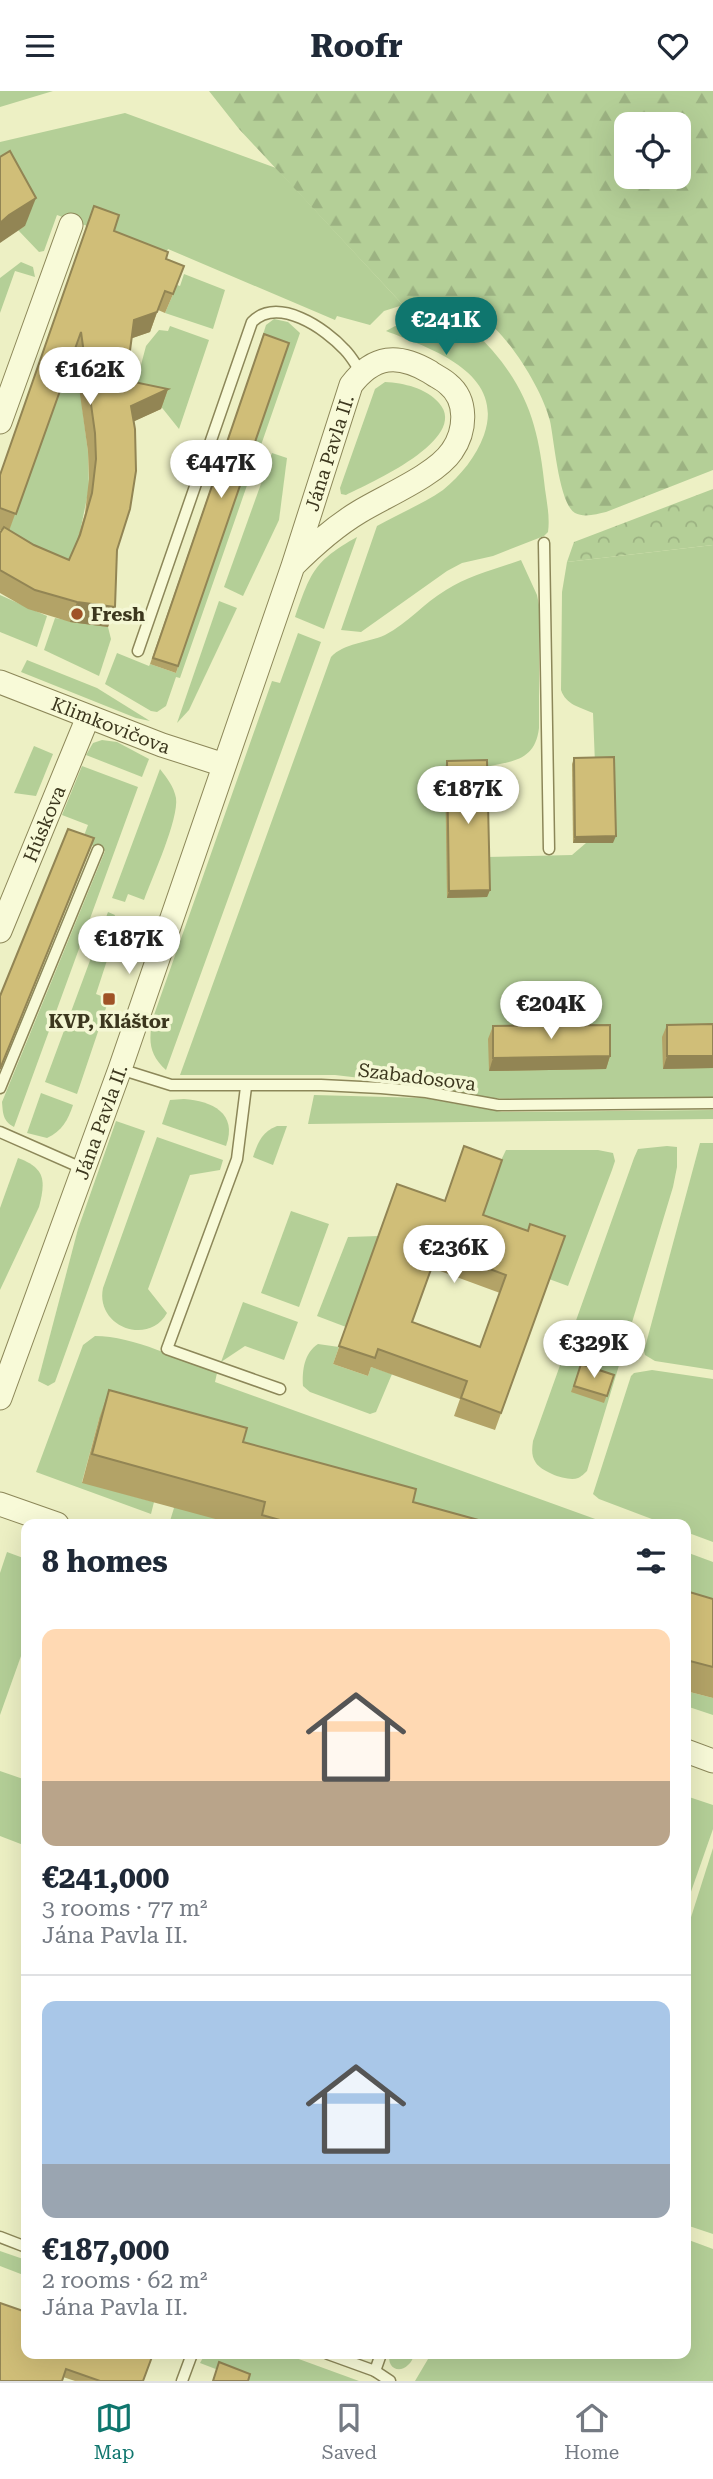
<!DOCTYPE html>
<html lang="en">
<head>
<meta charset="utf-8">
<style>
  body { margin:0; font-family:"Roboto Serif",serif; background:#f2f2f3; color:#1f2937; height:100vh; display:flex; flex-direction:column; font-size:26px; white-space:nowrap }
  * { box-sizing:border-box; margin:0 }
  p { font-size:23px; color:#747a83 }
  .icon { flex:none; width:38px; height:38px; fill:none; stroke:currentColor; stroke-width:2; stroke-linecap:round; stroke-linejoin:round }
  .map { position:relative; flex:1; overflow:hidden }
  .details { position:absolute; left:21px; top:1428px; width:670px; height:840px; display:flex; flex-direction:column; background:#fff; border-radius:14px; box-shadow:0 7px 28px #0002 }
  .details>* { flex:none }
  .buttons { position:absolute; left:614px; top:21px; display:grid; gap:14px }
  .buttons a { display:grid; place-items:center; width:77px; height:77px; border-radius:14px; background:#fff; box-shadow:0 7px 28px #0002; font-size:35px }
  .price { position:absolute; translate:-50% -60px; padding:0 16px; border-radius:24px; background:#fff; color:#222; font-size:23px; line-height:46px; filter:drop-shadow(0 2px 4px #0008) }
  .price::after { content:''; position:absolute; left:50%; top:42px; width:21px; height:16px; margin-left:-10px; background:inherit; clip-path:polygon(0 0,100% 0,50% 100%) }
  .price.current { background:#0f766e; color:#fff }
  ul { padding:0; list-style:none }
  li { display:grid; align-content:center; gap:14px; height:371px; padding:0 21px }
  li+li { border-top:2px solid #e0e1e3 }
  li span { display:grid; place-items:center; height:217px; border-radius:14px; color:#555 }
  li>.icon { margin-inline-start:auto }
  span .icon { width:126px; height:126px; fill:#fffc; stroke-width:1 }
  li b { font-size:30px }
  h2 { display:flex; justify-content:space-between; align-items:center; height:84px; padding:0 21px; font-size:30px }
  header { display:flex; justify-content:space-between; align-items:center; height:91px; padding:0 21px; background:#fff; font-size:32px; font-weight:700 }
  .tabs { display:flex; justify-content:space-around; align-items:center; height:98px; border-top:2px solid #e0e1e3; background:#fff; font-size:19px; color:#747a83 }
  .tabs a { display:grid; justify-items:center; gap:4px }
  .tabs .current { color:#0f766e }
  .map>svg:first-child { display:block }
  .green { fill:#b4cf97 }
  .forest { fill:url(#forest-firs); fill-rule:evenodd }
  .park { fill:url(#park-crowns) }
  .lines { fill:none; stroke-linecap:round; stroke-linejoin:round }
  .lane-casing { stroke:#8c8759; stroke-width:13 }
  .street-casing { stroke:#8c8759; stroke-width:25 }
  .lane { stroke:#f8fad8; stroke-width:10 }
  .street { stroke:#f8fad8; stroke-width:23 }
  .wall { fill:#b3a367; fill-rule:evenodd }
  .shaded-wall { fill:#928554 }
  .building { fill:#d0be78; stroke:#928554; stroke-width:2; fill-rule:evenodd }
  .poi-dot { fill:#9f5226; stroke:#f4f7d4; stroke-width:2.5 }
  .labels { text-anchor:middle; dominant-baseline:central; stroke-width:7; stroke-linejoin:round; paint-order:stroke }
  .street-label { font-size:19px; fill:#3c371e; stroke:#f4f7d4 }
  .poi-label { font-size:19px; font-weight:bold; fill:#3c371e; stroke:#f4f7d4; text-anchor:start }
</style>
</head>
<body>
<header><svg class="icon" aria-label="menu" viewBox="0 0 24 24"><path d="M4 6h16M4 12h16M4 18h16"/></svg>Roofr<svg class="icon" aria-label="heart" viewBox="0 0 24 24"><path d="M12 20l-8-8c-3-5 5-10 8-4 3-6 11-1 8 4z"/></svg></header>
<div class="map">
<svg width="713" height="2290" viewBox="0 0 713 2290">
  <defs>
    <pattern id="forest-firs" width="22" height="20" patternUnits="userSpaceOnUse" patternTransform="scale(1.75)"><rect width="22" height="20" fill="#b4cf97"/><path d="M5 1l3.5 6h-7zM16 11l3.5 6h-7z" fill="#9cb282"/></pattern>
    <pattern id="park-crowns" width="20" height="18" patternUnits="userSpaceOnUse" patternTransform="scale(1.75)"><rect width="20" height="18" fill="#b4cf97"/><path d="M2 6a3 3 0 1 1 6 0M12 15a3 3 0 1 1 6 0" fill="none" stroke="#9cb282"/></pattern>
  </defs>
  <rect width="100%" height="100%" fill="#edf0c4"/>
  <g class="green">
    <path d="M0,0H53L0,16Z"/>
    <path d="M125,22L276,77L403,214L384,220L370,234L337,225L335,229L168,158L82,315L88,361L89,397L79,446L66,480L5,450L112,144L57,124L44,160L39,161L18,139L25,135L0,89V51Z"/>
    <path d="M21,171L33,176L35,186L15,180L0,222V187Z"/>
    <path d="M184,183L225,199L213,238L165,222L177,194L180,195Z"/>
    <path d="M428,225C456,226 474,238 492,259C530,303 539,341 545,398C547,412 550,427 548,441L544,445L493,465L462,472L447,480L361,541L341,539L377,435C398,423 423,413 443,399C461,384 476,366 484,344C506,281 429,257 386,240L410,227Z"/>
    <path d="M274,228L288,231L300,242L180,587L176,586L166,615L157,621L151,620L105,593L117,562L149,575L150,573L176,582L287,259L261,250L266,234Z"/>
    <path d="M170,235L209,249L179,338L159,313L133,304L146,255L159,239L168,240Z"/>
    <path d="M385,291C404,292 426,297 439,312C471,348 368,393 346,404L341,403L340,397L375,298Z"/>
    <path d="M272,362L287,367L279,429L243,505L224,496Z"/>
    <path d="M357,446L324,538L295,526C311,481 314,470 357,446Z"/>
    <path d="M713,454V1006L553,1009L489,1007L420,994L335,984H180L331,566C344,552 367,552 385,544C408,532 424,512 446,499C468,485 496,478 521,469L537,504L539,514V637C535,670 513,670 485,676L487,766L572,764L586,752L595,673L593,622C580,616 566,614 561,599L562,501L567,471Z"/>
    <path d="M0,504L47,525L37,556L0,541Z"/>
    <path d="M219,510L237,517L189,619L177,632Z"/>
    <path d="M55,527L108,536L111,548L99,585L44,559Z"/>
    <path d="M298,542L321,551L166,979C148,963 148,947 154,924L272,590L280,592Z"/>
    <path d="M27,569L97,597L150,630L136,627L21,581Z"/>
    <path d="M102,649L117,651L149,668L142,686L86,664L93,652Z"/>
    <path d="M34,655L53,663L36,705L14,702Z"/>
    <path d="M82,675L138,696L14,1036C3,1030 3,1023 2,1011L105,760L82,750L88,734L62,724Z"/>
    <path d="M160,678C167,687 174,696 176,707C179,728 152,787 144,809L128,803L125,811L112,807Z"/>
    <path d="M108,821L115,824L108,845L114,848L96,903L109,908L77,1003L45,991Z"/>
    <path d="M41,1002L73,1014C68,1029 62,1040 47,1047L27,1042Z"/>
    <path d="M314,1004L424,1007L502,1021L713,1019V1028L308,1033Z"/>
    <path d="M184,1008C212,1010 238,1022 226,1055L162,1033L170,1009Z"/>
    <path d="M116,1030L145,1040L55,1291L48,1295L38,1290L78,1138Z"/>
    <path d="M277,1035H287L273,1074L253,1066C258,1051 262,1041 277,1035Z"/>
    <path d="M157,1046L223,1069L220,1079L190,1084L148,1198L167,1222C148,1256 95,1235 103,1197Z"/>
    <path d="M700,1052H713V1279L655,1270L645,1264L644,1260Z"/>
    <path d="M667,1055L677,1056V1076L673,1096L587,1380C585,1382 581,1386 578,1387C568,1391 542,1381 536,1372C531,1365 532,1358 533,1350L634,1067L638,1058Z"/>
    <path d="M506,1059H598L613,1062L615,1070L612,1079L568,1195L549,1188L558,1164L476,1142L496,1087L493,1086Z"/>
    <path d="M18,1067C45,1077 46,1089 39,1116L0,1199V1117Z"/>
    <path d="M291,1120L329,1133L299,1216L261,1202Z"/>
    <path d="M379,1145L346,1236L317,1225L348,1146Z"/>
    <path d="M243,1211L298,1231L284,1269L245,1255L221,1271Z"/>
    <path d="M95,1245C134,1245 180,1269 217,1282L215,1291L609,1433H180L170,1430L174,1417L99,1328L82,1391L154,1411L151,1423L36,1381L83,1254Z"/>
    <path d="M318,1253L339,1256L333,1273L368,1285L371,1276L392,1283L376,1321L370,1323L310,1301L303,1295C302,1280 304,1262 318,1253Z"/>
    <path d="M652,1279L713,1288V1451L686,1441V1433H665L599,1408L593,1403L631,1285L634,1282Z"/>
    <path d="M7,1461L26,1468V1551L0,1624V1482Z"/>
    <path d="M686,1461L713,1471V1539L686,1532Z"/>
    <path d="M686,1600L713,1607V1624L686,1615Z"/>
    <path d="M0,1680L26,1689V1755L0,1745Z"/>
    <path d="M686,1705L713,1714V1738L686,1815Z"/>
    <path d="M713,1757V2143L686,2134V1842Z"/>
    <path d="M686,2148L713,2158V2290H415L431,2263H686Z"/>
    <path d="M0,2160L26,2169V2185L0,2175Z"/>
    <path d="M205,2263H285L359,2290H247L200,2272Z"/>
    <path d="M390,2263H415C413,2266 412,2271 408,2274C398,2284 386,2275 390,2263Z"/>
  </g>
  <path class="forest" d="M209,0H713V379L606,421C597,423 584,427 575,422C559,413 554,348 550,330C542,298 508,243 480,225C469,217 453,212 440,210C428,208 415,211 403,214L239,38ZM626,33H679V86H626Z"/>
  <path class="park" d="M713,398V454L567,471L574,451Z"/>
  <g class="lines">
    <g class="lane-casing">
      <g id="lane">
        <path d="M544,452L549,758"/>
        <path d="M138,560L252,231C278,205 325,237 345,259C351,265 356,274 361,281"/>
        <path d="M120,978L171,994H321L381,997L426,1001L498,1014L713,1012"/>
        <path d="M246,996L237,1068L167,1258L280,1298"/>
        <path d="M0,997L98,759"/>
        <path d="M0,1041L84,1078"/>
        <path d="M0,2146L26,2156"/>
        <path d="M328,2263L375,2280L390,2290"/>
        <path d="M375,2280L381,2263"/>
        <path d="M182,2290L192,2263"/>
      </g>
    </g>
    <g class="street-casing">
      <g id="street">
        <path d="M0,331L71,134"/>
        <path id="s1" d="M0,591L162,654L224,674"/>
        <path id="s2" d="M0,840L88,626"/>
        <path id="s3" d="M0,1307L120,978L293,475L351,294C374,264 398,262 430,281C435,285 443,288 448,293C468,309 466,340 452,360C436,384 385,405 359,421C334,436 313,455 293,475"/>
        <path d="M0,1413L57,1433"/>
        <path d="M686,1660L713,1670"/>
      </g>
    </g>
    <use href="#lane" class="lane"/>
    <use href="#street" class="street"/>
  </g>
  <g class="wall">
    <path d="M114,140L166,168L177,194L165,222L158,219L150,241L132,247L129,267V290L168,298L161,318L134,330L117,459L115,516L108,536L70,531L28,518L0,502V442L1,440L0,439V383ZM74,260L88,361L89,388L85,422L76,453L69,469L34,454L9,440Z"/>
    <path d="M264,243L289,252L176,582L150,573Z"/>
    <path d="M574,667L613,752H573L572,673Z"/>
    <path d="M447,670L490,799L487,806L447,807L445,677Z"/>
    <path d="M713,933V977L663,978L662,946L667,934Z"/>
    <path d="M493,935L610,965L606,978L489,980L488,948Z"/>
    <path d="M397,1093L528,1140L565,1145L495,1339L454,1325L460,1308L371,1276L368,1285L333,1273ZM432,1177L500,1202L480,1256L412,1231Z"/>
    <path d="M581,1273L614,1284L604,1312L571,1301Z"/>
    <path d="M109,1299L243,1351L413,1411L493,1433H234L82,1392L99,1328Z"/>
    <path d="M686,1500L713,1508V1607L686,1600Z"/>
    <path d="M0,2212L143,2290H75L63,2286Z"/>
  </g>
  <g class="shaded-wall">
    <path d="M36,107L25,135L0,152V132L9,124Z"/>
    <path d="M157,221L150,241L127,249L134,229Z"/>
    <path d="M168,298L161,318L124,335L131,315Z"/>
    <path d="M77,511L115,516L108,536L70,531Z"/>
    <path d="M616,745L613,752H573L575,746Z"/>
    <path d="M490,799L487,806L447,807L449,800Z"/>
    <path d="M610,965L606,978L489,980L493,967Z"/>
    <path d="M667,965H713V977L663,978Z"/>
  </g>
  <g class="building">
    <path d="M10,60L36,107L9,124L0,132V66Z"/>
    <path d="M94,115L119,124L114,140L168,161L166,168L184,175L173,203L165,200L157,221L134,229L129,267V290L168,298L131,315L135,338L136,380L130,418L117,459L115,516L77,511L35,499L0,479V442L4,436L34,454L69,469L80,444L92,402L96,368L95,342L81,241L16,423L0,417V384Z"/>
    <path d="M264,243L289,252L178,575L153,567Z"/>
    <path d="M614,666L616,745L575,746L574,667Z"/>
    <path d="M487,669L490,799L449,800L447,670Z"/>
    <path d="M68,738L94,747L0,978V905Z"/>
    <path d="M713,933V965H667V934Z"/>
    <path d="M610,934V965L493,967V935Z"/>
    <path d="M464,1055L502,1069L483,1124L528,1140L530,1133L565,1145L501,1322L461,1307L467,1290L378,1258L375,1267L339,1255L397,1093L445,1110ZM438,1159L506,1184L480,1256L412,1231Z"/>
    <path d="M581,1273L614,1284L607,1305L574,1295Z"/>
    <path d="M109,1299L247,1337L243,1351L416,1398L413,1411L493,1433H294L262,1424L265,1411L92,1363Z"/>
    <path d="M686,1500L713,1508V1576L686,1569Z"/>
    <path d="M0,2212L26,2221V2263H153L143,2290H100L66,2278L62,2290H0Z"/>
    <path d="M219,2271L250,2283L248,2290H213Z"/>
  </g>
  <g class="poi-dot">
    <circle cx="77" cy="523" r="7"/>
    <rect x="102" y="901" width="14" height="14" rx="3.5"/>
  </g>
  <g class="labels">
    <g class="street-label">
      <text stroke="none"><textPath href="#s3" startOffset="1001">Jána Pavla II.</textPath></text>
      <text stroke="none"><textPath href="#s1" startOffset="119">Klimkovičova</textPath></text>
      <text stroke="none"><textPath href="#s2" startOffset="116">Húskova</textPath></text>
      <text transform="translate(417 986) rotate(7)">Szabadosova</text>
      <text stroke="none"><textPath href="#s3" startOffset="294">Jána Pavla II.</textPath></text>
    </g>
    <g class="poi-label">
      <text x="91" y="523">Fresh</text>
      <text x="109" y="930" text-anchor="middle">KVP, Kláštor</text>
    </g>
  </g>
</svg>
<div class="buttons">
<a><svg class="icon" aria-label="locate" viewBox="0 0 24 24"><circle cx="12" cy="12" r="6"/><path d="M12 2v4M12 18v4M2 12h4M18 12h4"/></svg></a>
</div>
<b class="price current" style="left:446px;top:266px">€241K</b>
<b class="price" style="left:90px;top:316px">€162K</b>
<b class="price" style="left:221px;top:409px">€447K</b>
<b class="price" style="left:468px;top:735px">€187K</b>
<b class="price" style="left:129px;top:885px">€187K</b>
<b class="price" style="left:551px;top:950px">€204K</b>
<b class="price" style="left:454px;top:1194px">€236K</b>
<b class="price" style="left:594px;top:1289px">€329K</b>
<section class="details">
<h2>8 homes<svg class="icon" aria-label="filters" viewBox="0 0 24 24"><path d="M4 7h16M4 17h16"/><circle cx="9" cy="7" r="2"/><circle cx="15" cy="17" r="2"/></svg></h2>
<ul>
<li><span style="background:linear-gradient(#ffd9b3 70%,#b9a48a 0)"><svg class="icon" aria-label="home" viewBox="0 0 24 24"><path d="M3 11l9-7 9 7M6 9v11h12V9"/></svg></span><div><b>€241,000</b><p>3 rooms · 77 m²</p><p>Jána Pavla II.</p></div></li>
<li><span style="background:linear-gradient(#a9c7e8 75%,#9aa5b1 0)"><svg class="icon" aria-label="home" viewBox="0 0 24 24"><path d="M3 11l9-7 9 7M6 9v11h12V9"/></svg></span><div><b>€187,000</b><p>2 rooms · 62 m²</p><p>Jána Pavla II.</p></div></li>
</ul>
</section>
</div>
<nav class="tabs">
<a class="current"><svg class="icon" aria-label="map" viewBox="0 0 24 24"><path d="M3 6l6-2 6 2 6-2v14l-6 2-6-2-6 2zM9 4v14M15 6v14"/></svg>Map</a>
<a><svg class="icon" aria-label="saved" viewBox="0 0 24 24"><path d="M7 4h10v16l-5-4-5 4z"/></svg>Saved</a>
<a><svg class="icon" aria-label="home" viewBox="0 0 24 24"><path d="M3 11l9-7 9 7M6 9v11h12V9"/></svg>Home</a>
</nav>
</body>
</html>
